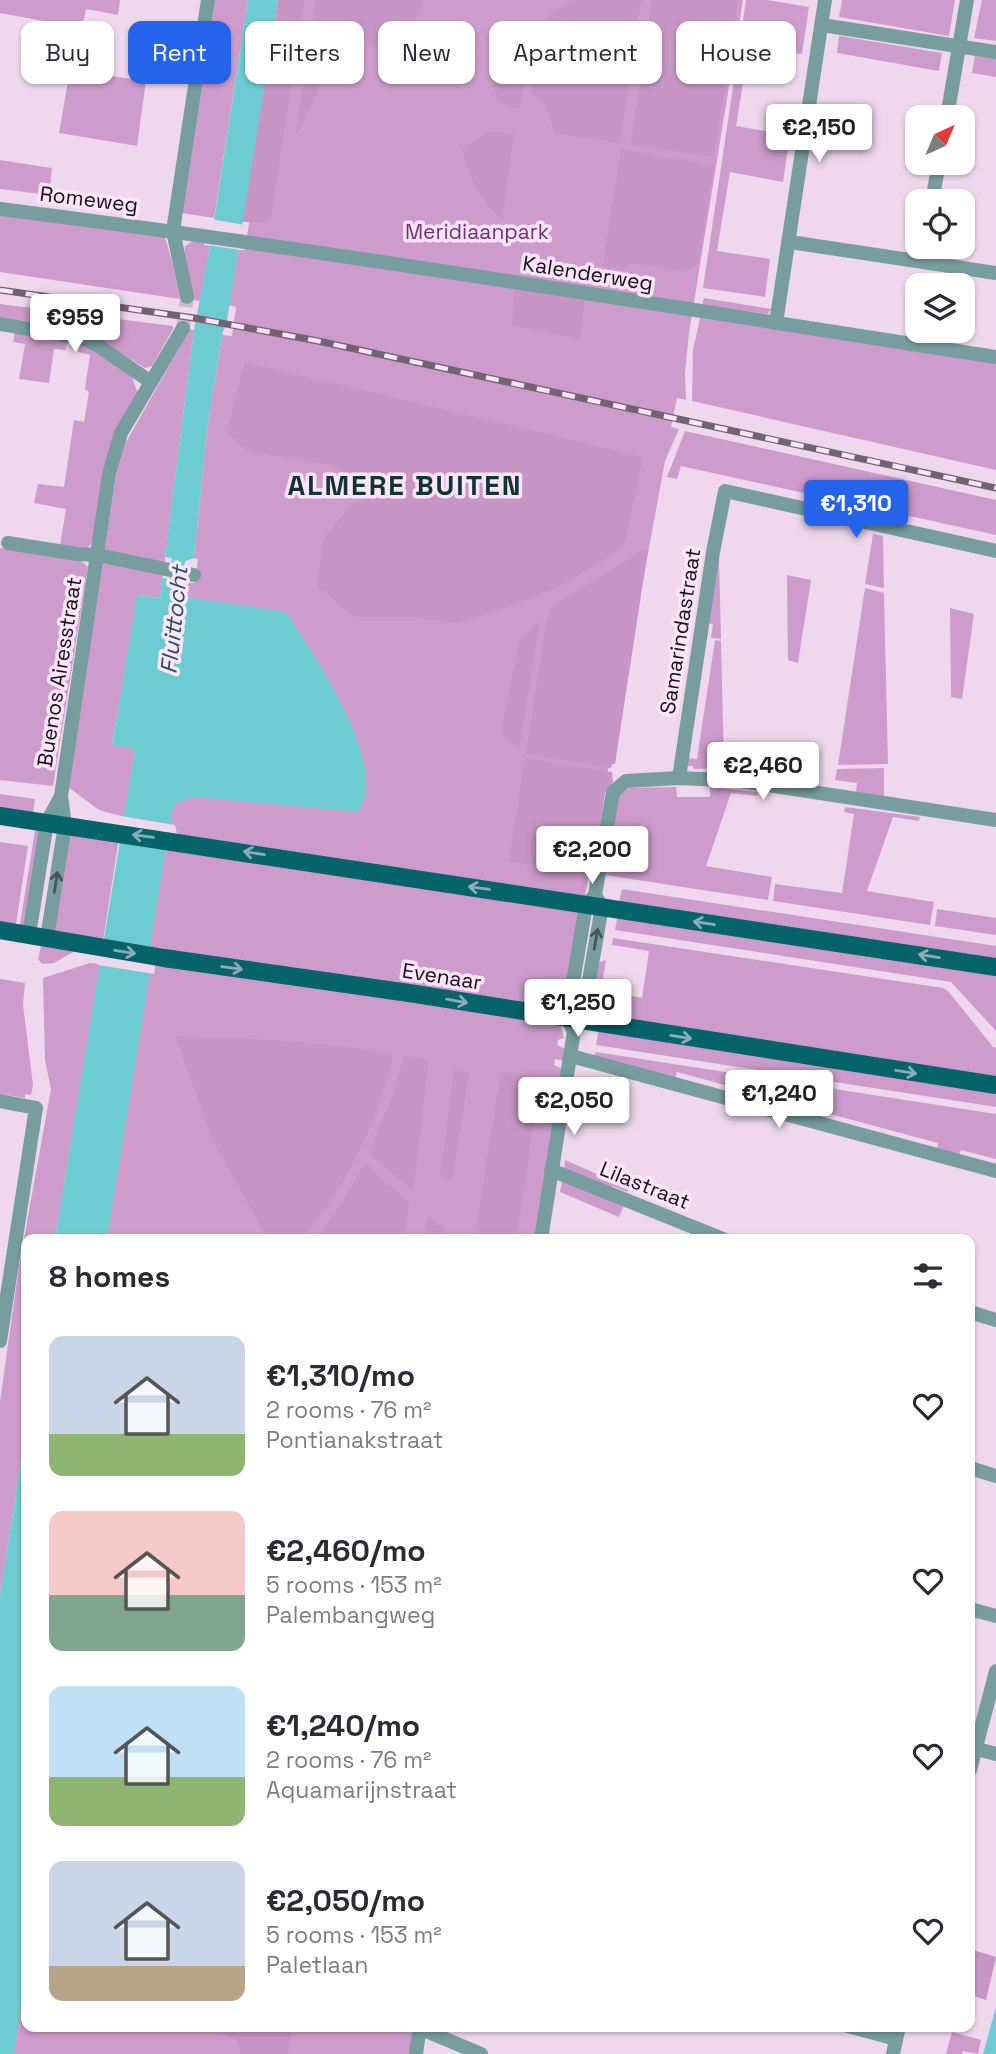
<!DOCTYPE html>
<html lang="en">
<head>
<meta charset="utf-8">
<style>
  body { margin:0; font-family:"Space Grotesk",sans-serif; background:#f7f7f7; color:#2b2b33; height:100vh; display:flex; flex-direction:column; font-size:26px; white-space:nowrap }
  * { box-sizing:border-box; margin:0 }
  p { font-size:23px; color:#7c7c81 }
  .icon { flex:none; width:38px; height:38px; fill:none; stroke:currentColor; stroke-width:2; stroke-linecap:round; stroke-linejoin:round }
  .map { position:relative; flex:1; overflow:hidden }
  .side { position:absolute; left:21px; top:1234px; width:954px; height:798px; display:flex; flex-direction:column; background:#fff; border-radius:14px; box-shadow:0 2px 5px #0004 }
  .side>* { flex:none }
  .top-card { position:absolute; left:21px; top:21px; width:956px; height:63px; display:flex; gap:14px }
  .needle { width:46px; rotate:44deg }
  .tools { position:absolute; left:905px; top:105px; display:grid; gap:14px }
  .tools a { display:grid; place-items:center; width:70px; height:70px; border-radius:14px; background:#fff; box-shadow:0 2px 5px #0004; font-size:35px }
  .price { position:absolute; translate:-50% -60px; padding:0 16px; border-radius:7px; background:#fff; color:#222; font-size:23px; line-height:46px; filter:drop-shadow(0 2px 4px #0008) }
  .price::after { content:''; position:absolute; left:50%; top:42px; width:21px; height:16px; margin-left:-10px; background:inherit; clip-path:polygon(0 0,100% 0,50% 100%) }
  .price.selected { background:#2563eb; color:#fff }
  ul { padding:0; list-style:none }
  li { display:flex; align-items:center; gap:21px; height:175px; padding:0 28px }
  li span { display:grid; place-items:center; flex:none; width:196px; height:140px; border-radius:14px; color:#555 }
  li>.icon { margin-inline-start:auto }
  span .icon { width:84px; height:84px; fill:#fffc; stroke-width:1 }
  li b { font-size:30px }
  h2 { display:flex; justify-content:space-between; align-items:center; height:84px; padding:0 28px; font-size:30px }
  .chip { padding:0 24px; border-radius:14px; background:#fff; box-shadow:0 2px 5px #0004; font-size:24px; line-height:63px }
  .chip.selected { background:#2563eb; color:#fff }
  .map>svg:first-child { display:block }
  .green { fill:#ce9ccc }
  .forest { fill:#c895c7 }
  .water { fill:#6dccd1 }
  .pier { fill:#efd8ee }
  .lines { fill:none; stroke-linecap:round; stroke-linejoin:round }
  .minor-tunnel { stroke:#cebacd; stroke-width:14; stroke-dasharray:14 7; stroke-linecap:butt }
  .minor { stroke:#789d9f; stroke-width:14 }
  .major { stroke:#046469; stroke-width:18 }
  .rail-casing { stroke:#716371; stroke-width:7 }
  .rail { stroke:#fce5fb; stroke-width:4.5; stroke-dasharray:13; stroke-linecap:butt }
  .oneway { stroke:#8cabb9 }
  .oneway2 { stroke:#46555a }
  .labels { text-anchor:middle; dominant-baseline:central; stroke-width:7; stroke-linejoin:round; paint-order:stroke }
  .street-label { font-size:21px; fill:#150d15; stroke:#fce5fb }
  .park-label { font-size:21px; fill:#6f316f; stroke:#fce5fb }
  .water-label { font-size:23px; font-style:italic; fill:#265154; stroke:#fce5fb }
  .district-label { font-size:28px; font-weight:bold; letter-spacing:2px; fill:#103335; stroke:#fce5fb }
</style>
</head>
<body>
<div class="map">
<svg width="996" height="2054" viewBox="0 0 996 2054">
  <rect width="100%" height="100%" fill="#efd8ee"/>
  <g class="green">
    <path d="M0,0H120L118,15L86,9L82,28L0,13Z"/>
    <path d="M215,0H248L214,218L182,213Z"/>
    <path d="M282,0H743L689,333L685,372L686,400L677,398L671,427L679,429L665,461L561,1026L564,1038L558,1040L557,1045L565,1049L564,1061L555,1059L554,1065L565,1070L537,1239H97L192,598L185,597L182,582L195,583L198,559L194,558L207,430L222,335L232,336L236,307L229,305L238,250H245Z"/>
    <path d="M746,0H767L809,7L802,54L749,47L736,126L790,135L783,182L730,172L717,251L770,259L765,297L703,288Z"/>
    <path d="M842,0H955L949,36L839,17Z"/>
    <path d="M982,0H996V41L974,38Z"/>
    <path d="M839,36L942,53L939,71L837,53Z"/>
    <path d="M975,56L996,58V77L972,73Z"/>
    <path d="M70,70L146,81L137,146L59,133Z"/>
    <path d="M0,160L52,168L49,195L0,189Z"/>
    <path d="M0,214L164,234L173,265L180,299L0,272Z"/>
    <path d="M195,240L204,241V245L210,246L200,301L193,300C191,285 183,258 185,246Z"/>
    <path d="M704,298L772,309L767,314L702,305Z"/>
    <path d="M0,304L173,326V329L152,366L145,368L83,330L0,317Z"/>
    <path d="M700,318L996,363V470L692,401L693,350Z"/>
    <path d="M187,329L194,330L160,598L138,595L112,744L135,749L125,817L99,810L68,787L116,476L125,444L182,343Z"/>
    <path d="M15,333L67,340L66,350L54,349L49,383L19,379L25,344L13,342Z"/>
    <path d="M80,343L96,351L132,377L138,394L94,540L86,550L60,546L66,509L34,503L38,484L64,487L74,420L84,422L89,392L85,389L90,355L78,352Z"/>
    <path d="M685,431L996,500V535L681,466L677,479L667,477Z"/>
    <path d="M873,534L883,536L884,588L865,584Z"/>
    <path d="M0,548L81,561L88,567L53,786L0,780Z"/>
    <path d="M717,557H719L721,639L711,638L713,624L707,623Z"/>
    <path d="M787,575L811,580L798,663L788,660Z"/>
    <path d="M865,588L884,593L888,764L838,765Z"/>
    <path d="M950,608L974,614L962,699L951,697Z"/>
    <path d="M715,640L721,641L724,768L693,769V766H685L687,758L697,759Z"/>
    <path d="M884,768V798L856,793L857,783L835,780L837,769Z"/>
    <path d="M676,787L677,797H710V787L758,792L757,796L731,793L706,866L772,877L768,900L605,875L619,795L630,788Z"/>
    <path d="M0,794L35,799L33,813L0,811Z"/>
    <path d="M845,807L920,817L919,821L893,817L867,891L934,902L930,925L773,901L775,884L842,893L854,814L844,812Z"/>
    <path d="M36,824L40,826L26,928L19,930Z"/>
    <path d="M68,829L119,838L103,941L52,932Z"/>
    <path d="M0,842L28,846L15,930L0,927Z"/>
    <path d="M622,889L996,946V964L618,907Z"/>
    <path d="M937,909L996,918V935L935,926Z"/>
    <path d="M618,913L996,972V1031L951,982L615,930Z"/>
    <path d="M613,938L943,988L948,991L994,1048L996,1047V1081L600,1020L605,992L611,993V996L625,998L626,995L642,998L649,951L612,945Z"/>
    <path d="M42,942L75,951L54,963L42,964L38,959Z"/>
    <path d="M606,960L596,1019L589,1015L597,963Z"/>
    <path d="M90,963L101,964L55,1239H26V1429L0,1596V1402L19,1266L51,1089L45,1060L43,978Z"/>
    <path d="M0,979L25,983L23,1005L33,1085L31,1095L25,1094V1098L0,1094Z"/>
    <path d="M599,1028L996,1089V1107L596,1045Z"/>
    <path d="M596,1052L996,1114V1159L961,1150L959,1155L937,1150L938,1143L815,1110L813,1116L768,1103L769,1097L677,1072L675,1078L594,1056Z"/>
    <path d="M565,1160L629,1188L627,1192L612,1186L610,1190L564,1170Z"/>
    <path d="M562,1181L624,1205L619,1217L560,1192Z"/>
    <path d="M26,1927V2026L415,2027L411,2054H4Z"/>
    <path d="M952,2032L981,2040L978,2054L963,2051L962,2054H946Z"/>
  </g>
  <g class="forest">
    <path d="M278,0H304L271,218L264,222H242Z"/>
    <path d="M316,0H424C418,18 401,55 377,48C367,46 363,36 354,32C348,29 339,29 332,27L327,62L317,93L295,138Z"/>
    <path d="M578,0H641L620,143L555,134L546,105L531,93L548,17L559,8Z"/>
    <path d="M652,0H738L714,157L631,145Z"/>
    <path d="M526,27H534L520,107C515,107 508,108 503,105C497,101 495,92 494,85C490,60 499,33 526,27Z"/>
    <path d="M489,132L514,134L502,220C478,197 471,180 462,148Z"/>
    <path d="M621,149L714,166L698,264L685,272L631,263L623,270L603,266Z"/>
    <path d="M514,288L585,301L580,339L512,325Z"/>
    <path d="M245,362L643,457L625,542L612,555L555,589L497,611L458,623L410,617H354L317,586L323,539L368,485L330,465L247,451L227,432Z"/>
    <path d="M642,549L648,550L615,764H612L611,768L526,754L546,623L550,611L559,602L632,557Z"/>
    <path d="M540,621L519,749L501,733L519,641Z"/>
    <path d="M525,758L612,772L613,782L605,793L593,874L509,861Z"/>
    <path d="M176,1037C249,1037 321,1042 393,1054C379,1121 346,1186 302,1239H269L264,1232L212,1139Z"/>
    <path d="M404,1056L429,1060L413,1191L369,1153L393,1095Z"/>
    <path d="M454,1070L469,1072L452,1181L440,1177Z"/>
    <path d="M501,1071L541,1078L516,1239H479L475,1236Z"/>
    <path d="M365,1163L409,1203L403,1239H316L340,1206Z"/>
    <path d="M428,1216L445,1229L443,1239H424Z"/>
    <path d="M970,1949L996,1957L986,2000L970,1995Z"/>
    <path d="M214,2027H292L288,2054H241L238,2042Z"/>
  </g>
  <g class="water">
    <path d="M248,0H278L227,321L222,335L207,430L194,558L185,561L181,584L187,586L185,597L286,612C312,652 392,767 358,812L193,797L176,803C170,814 170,822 173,834L166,847L150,949L152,961L107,1239H55L135,749L112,745L137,595L160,598L162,578L169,579L172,558L165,557L194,330L210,246Z"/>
    <path d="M26,1429V1976L14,2054H0V1596Z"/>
    <path d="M996,2007V2054H983Z"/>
  </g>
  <g class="pier">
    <path d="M210,219L245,225L241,250L207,245Z"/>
    <path d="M121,816L175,825L177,834L120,825Z"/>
    <path d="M99,953L156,961L154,974L98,965Z"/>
  </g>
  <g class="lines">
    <path class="minor-tunnel" d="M183,328L187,297"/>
    <g class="minor">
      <path d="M822,25L996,52"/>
      <path d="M947,117L967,0"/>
      <path d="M932,201L939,163"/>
      <path d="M0,209C333,251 664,306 996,357"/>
      <path d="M790,242L996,273"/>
      <path d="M187,297L173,231L208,0"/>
      <path d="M776,323L825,0"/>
      <path d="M0,324L82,338L97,345L151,382"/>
      <path d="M8,543L77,554L98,555L194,575"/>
      <path d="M679,778L713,552L725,491L996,551"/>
      <path d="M595,895L602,907L582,1020L574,1031L567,1018L586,905L595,895L613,792L626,781L679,778L741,781L996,820"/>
      <path d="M29,935L47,822L61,796"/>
      <path d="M47,938L65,825L61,796L109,474L121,433L183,328"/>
      <path d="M571,1056L996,1171"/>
      <path d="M0,1101L36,1108L0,1341"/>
      <path d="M551,1170L723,1239"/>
      <path d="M541,1239L574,1031"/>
      <path d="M970,1312L996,1320"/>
      <path d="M970,1468L996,1476"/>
      <path d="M970,1609L996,1616"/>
      <path d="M970,1747L996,1754"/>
      <path d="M970,1770L996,1671"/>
      <path d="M848,2026L896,2039"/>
      <path d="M419,2028L481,2054"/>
      <path d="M416,2054L420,2026"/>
      <path d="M893,2054L899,2026"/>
    </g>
    <g class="major">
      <path d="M0,816L996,967"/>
      <path d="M0,930L164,958L409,993L996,1085"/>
    </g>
    <g class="rail-casing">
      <path id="rail" d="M0,290L194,318L318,341L996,488"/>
    </g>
    <use href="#rail" class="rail"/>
  </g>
  <defs><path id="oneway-shaft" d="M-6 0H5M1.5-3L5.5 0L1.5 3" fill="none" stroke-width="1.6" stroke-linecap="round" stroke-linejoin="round" transform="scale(1.75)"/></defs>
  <g class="oneway">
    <use href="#oneway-shaft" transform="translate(143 836) rotate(-172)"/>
    <use href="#oneway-shaft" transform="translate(254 853) rotate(-171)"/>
    <use href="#oneway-shaft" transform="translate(479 888) rotate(-172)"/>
    <use href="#oneway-shaft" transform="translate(704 923) rotate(-171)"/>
    <use href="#oneway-shaft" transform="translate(125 952) rotate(9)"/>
    <use href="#oneway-shaft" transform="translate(929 956) rotate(-171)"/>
    <use href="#oneway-shaft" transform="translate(232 968) rotate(8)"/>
    <use href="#oneway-shaft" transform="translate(457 1001) rotate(10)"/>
    <use href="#oneway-shaft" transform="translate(681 1037) rotate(9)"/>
    <use href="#oneway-shaft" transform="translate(906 1072) rotate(9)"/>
  </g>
  <g class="oneway2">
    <use href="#oneway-shaft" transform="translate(56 882) rotate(-81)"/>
    <use href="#oneway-shaft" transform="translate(596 939) rotate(-80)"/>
  </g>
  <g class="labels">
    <g class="street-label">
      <text transform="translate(89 199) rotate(7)">Romeweg</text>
      <text transform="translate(588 273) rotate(9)">Kalenderweg</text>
      <text transform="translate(680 631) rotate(-81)">Samarindastraat</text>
      <text transform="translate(59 672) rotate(-81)">Buenos Airesstraat</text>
      <text transform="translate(442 976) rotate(9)">Evenaar</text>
      <text transform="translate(645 1185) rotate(22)">Lilastraat</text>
    </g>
    <g class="park-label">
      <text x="477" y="231">Meridiaanpark</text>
    </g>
    <g class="water-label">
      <text transform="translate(174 620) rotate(-84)">Fluittocht</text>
    </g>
    <g class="district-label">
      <text x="405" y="485">ALMERE BUITEN</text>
    </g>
  </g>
</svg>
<div class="tools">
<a><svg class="needle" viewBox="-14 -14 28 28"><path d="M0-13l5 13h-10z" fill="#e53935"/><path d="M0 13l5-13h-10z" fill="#7c7c81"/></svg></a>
<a><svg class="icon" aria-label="locate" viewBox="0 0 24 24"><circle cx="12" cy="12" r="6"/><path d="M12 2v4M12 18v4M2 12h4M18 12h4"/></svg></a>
<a><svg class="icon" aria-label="layers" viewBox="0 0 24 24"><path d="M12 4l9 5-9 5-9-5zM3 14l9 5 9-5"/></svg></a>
</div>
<b class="price" style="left:819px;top:164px">€2,150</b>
<b class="price" style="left:75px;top:354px">€959</b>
<b class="price selected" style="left:856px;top:540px">€1,310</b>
<b class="price" style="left:763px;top:802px">€2,460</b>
<b class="price" style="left:592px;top:886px">€2,200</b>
<b class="price" style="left:578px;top:1039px">€1,250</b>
<b class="price" style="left:779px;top:1130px">€1,240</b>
<b class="price" style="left:574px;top:1137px">€2,050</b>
<div class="top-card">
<a class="chip">Buy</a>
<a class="chip selected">Rent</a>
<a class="chip">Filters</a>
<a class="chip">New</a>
<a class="chip">Apartment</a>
<a class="chip">House</a>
</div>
<section class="side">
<h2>8 homes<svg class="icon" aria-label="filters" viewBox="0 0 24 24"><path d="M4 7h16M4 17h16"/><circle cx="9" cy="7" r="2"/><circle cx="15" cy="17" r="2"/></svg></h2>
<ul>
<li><span style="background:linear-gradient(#c9d6e8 70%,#8fb573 0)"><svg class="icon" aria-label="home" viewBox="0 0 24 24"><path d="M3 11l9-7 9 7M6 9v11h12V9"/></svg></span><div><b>€1,310/mo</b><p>2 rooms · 76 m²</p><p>Pontianakstraat</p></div><svg class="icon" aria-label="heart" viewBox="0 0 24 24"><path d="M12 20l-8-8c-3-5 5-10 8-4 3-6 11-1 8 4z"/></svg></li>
<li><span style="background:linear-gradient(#f6c9c9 60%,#7fa58c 0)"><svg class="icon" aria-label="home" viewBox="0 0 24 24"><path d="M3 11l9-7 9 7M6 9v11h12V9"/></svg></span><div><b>€2,460/mo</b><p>5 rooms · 153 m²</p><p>Palembangweg</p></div><svg class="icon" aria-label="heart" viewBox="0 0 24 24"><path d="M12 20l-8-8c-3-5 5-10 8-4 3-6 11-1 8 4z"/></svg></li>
<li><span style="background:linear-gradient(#bfe0f5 65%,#8fb573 0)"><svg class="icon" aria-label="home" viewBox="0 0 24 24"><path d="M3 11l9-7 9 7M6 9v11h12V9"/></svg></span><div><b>€1,240/mo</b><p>2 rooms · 76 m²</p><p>Aquamarijnstraat</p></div><svg class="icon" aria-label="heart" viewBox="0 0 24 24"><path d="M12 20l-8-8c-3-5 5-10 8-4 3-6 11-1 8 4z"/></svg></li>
<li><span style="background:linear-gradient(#c9d6e8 75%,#b9a48a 0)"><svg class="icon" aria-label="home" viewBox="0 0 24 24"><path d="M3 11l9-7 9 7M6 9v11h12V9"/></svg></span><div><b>€2,050/mo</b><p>5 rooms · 153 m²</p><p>Paletlaan</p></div><svg class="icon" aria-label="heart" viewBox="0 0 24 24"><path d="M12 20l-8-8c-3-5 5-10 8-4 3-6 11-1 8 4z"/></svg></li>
</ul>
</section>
</div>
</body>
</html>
